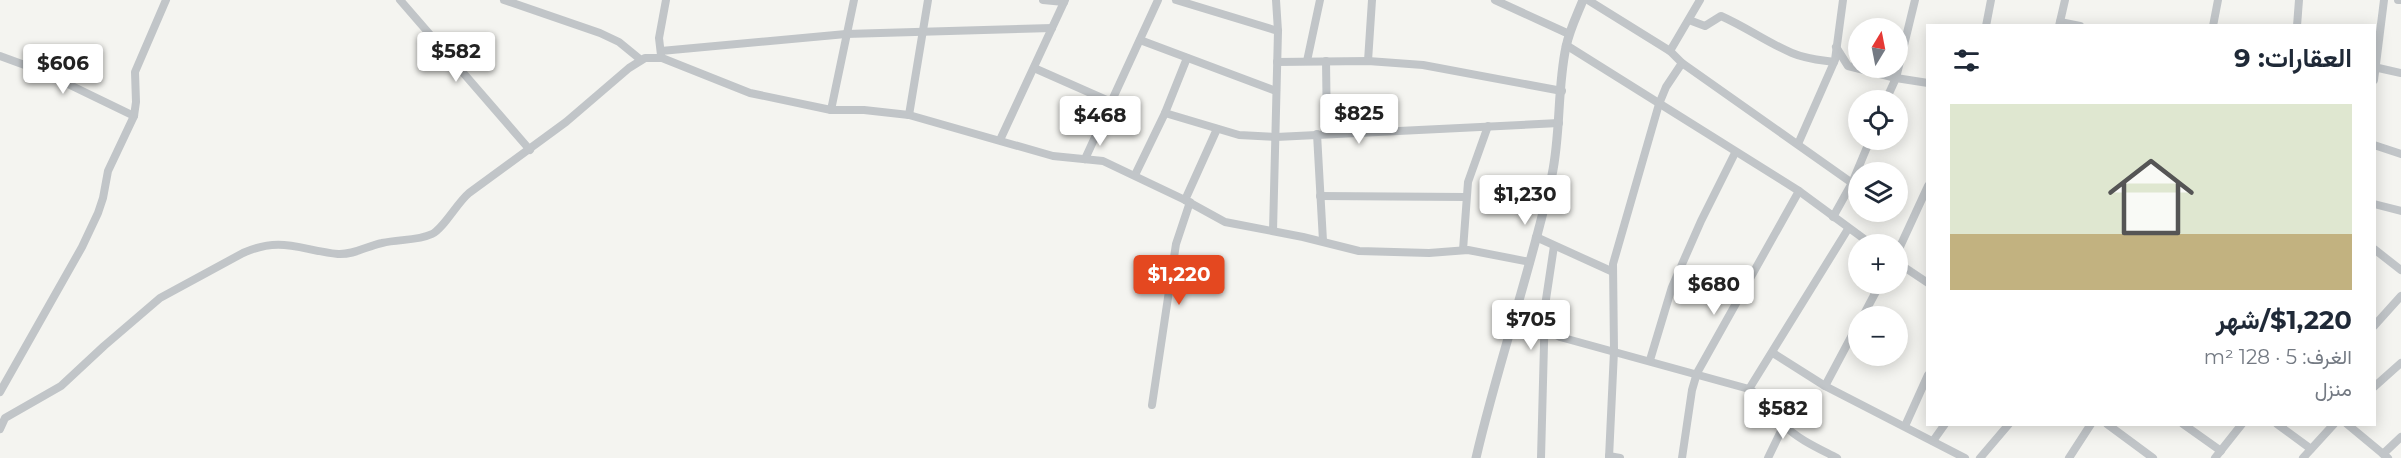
<!DOCTYPE html>
<html lang="ar">
<head>
<meta charset="utf-8">
<style>
  body { margin:0; font-family:Montserrat,Vazirmatn,sans-serif; background:#f6f6f7; color:#1f2937; direction:rtl; height:100vh; display:flex; flex-direction:column; font-size:22px; white-space:nowrap }
  * { box-sizing:border-box; margin:0 }
  p { font-size:20px; color:#747a83 }
  .icon { flex:none; width:33px; height:33px; fill:none; stroke:currentColor; stroke-width:2; stroke-linecap:round; stroke-linejoin:round }
  .map { position:relative; flex:1; overflow:hidden; direction:ltr }
  .details { position:absolute; left:1926px; top:24px; width:450px; height:402px; display:flex; flex-direction:column; background:#fff; border-radius:0px; box-shadow:0 3px 15px #0003; direction:rtl }
  .details>* { flex:none }
  .needle { width:39px; rotate:10deg }
  .controls { position:absolute; left:1848px; top:18px; display:grid; gap:12px }
  .controls a { display:grid; place-items:center; width:60px; height:60px; border-radius:50%; background:#fff; box-shadow:0 3px 15px #0003; font-size:30px }
  .price { position:absolute; translate:-50% -51px; padding:0 14px; border-radius:6px; background:#fff; color:#222; font-size:20px; line-height:39px; filter:drop-shadow(0 2px 3px #0008) }
  .price::after { content:''; position:absolute; left:50%; top:36px; width:18px; height:14px; margin-left:-9px; background:inherit; clip-path:polygon(0 0,100% 0,50% 100%) }
  .price.active { background:#e44820; color:#fff }
  ul { padding:0; list-style:none }
  li { display:grid; align-content:center; gap:12px; height:318px; padding:0 24px }
  li+li { border-top:2px solid #e0e1e3 }
  li span { display:grid; place-items:center; height:186px; border-radius:0px; color:#555 }
  li>.icon { margin-inline-start:auto }
  span .icon { width:108px; height:108px; fill:#fffc; stroke-width:1 }
  li b { font-size:26px }
  h2 { display:flex; justify-content:space-between; align-items:center; height:72px; padding:0 24px; font-size:26px }
  .map>svg:first-child { display:block }
  .lines { fill:none; stroke-linecap:round; stroke-linejoin:round }
  .minor { stroke:#c1c5c8; stroke-width:8 }
  .tertiary { stroke:#c1c5c8; stroke-width:9 }
</style>
</head>
<body>
<div class="map">
<svg width="2401" height="458" viewBox="0 0 2401 458">
  <rect width="100%" height="100%" fill="#f4f4f0"/>
  <g class="lines">
    <g class="minor">
      <path d="M400,0L530,150"/>
      <path d="M504,0L600,33L619,42L641,60"/>
      <path d="M1043,0L1064,2"/>
      <path d="M1176,0L1278,31"/>
      <path d="M1495,0L1569,34"/>
      <path d="M1588,0L1670,51L1682,63L1852,183"/>
      <path d="M2398,0H2401"/>
      <path d="M1689,20L1705,26L1721,16C1746,27 1768,43 1792,53C1806,59 1820,60 1834,62"/>
      <path d="M2060,22L2080,26"/>
      <path d="M1986,26L1991,0"/>
      <path d="M2059,26L2065,0"/>
      <path d="M2213,26L2218,0"/>
      <path d="M2297,26L2299,0"/>
      <path d="M1140,40L1276,91"/>
      <path d="M1566,45L1799,191L1871,244"/>
      <path d="M1836,47L1848,66L1896,78L1928,83"/>
      <path d="M661,51L846,34L1052,28"/>
      <path d="M1670,51L1700,0"/>
      <path d="M661,55L659,38L666,0"/>
      <path d="M0,56L41,71L134,116"/>
      <path d="M1307,61L1320,0"/>
      <path d="M1326,61L1327,134"/>
      <path d="M1368,61L1372,0"/>
      <path d="M1277,62L1368,61L1423,65L1562,91"/>
      <path d="M2374,67L2401,73"/>
      <path d="M1034,68L1111,102"/>
      <path d="M2374,80L2384,0"/>
      <path d="M1886,100L1896,78L1915,0"/>
      <path d="M831,110L854,0"/>
      <path d="M1165,113L1239,135L1276,137L1559,123"/>
      <path d="M909,115L928,0"/>
      <path d="M1317,134L1323,241"/>
      <path d="M1000,140L1065,0"/>
      <path d="M1798,144L1835,60L1843,0"/>
      <path d="M2374,145L2401,154"/>
      <path d="M1085,159L1158,0"/>
      <path d="M1135,175L1165,113L1187,58"/>
      <path d="M1320,196L1465,197"/>
      <path d="M1185,200L1217,129"/>
      <path d="M2374,204L2401,211"/>
      <path d="M1833,217L1852,183L1870,140"/>
      <path d="M1273,231L1278,31L1276,0"/>
      <path d="M1536,237L1611,271"/>
      <path d="M2374,249L2401,270"/>
      <path d="M1463,250L1468,182L1488,126"/>
      <path d="M1898,251L1928,186"/>
      <path d="M1898,263L1928,283"/>
      <path d="M1863,316L1880,284"/>
      <path d="M1512,319L1534,324L1560,337L1749,389C1768,400 1771,411 1785,426C1799,440 1820,449 1837,458"/>
      <path d="M2374,326L2401,296"/>
      <path d="M1773,353L1825,386L1965,458"/>
      <path d="M1650,360L1672,287L1701,221L1735,153"/>
      <path d="M1825,386L1858,324"/>
      <path d="M2374,387L2401,363"/>
      <path d="M1749,389L1848,229"/>
      <path d="M0,392L82,247L98,213L103,198L108,171L134,116L136,102L135,72L166,0"/>
      <path d="M1152,405L1176,244L1190,202"/>
      <path d="M2107,424L2153,458"/>
      <path d="M2183,424L2221,451"/>
      <path d="M2277,424L2311,449"/>
      <path d="M2347,424L2388,458"/>
      <path d="M1905,426L1928,375"/>
      <path d="M0,429L5,418L61,386L104,346L160,298L243,253C281,236 300,250 338,254C354,255 367,246 382,243C399,239 417,241 432,234C443,229 457,203 469,193L566,122L629,68L645,58H662L750,93L831,110H864L909,115L1053,156L1103,161L1185,200L1225,222L1303,237L1359,251L1429,253L1468,250L1530,262"/>
      <path d="M1933,441L1945,424"/>
      <path d="M2383,454L2401,437"/>
      <path d="M1609,456L1620,458"/>
      <path d="M1541,458L1545,306L1554,246"/>
      <path d="M1609,458L1614,351L1613,264L1659,104L1666,87L1682,63"/>
      <path d="M1682,458L1692,390L1697,373L1799,191"/>
      <path d="M1768,458L1784,425"/>
      <path d="M1980,458L2009,424"/>
      <path d="M2069,458L2091,424"/>
      <path d="M2215,458L2242,424"/>
      <path d="M2303,458L2334,424"/>
    </g>
    <path class="tertiary" d="M1476,458C1498,363 1531,270 1552,175C1561,132 1557,89 1566,47C1569,31 1577,15 1583,0"/>
  </g>
</svg>
<div class="controls">
<a><svg class="needle" viewBox="-14 -14 28 28"><path d="M0-13l5 13h-10z" fill="#e53935"/><path d="M0 13l5-13h-10z" fill="#747a83"/></svg></a>
<a><svg class="icon" aria-label="locate" viewBox="0 0 24 24"><circle cx="12" cy="12" r="6"/><path d="M12 2v4M12 18v4M2 12h4M18 12h4"/></svg></a>
<a><svg class="icon" aria-label="layers" viewBox="0 0 24 24"><path d="M12 4l9 5-9 5-9-5zM3 14l9 5 9-5"/></svg></a>
<a>+</a>
<a>−</a>
</div>
<b class="price" style="left:456px;top:83px">$582</b>
<b class="price" style="left:63px;top:95px">$606</b>
<b class="price" style="left:1359px;top:145px">$825</b>
<b class="price" style="left:1100px;top:147px">$468</b>
<b class="price" style="left:1525px;top:226px">$1,230</b>
<b class="price active" style="left:1179px;top:306px">$1,220</b>
<b class="price" style="left:1714px;top:316px">$680</b>
<b class="price" style="left:1531px;top:351px">$705</b>
<b class="price" style="left:1783px;top:440px">$582</b>
<section class="details">
<h2>العقارات: 9<svg class="icon" aria-label="filters" viewBox="0 0 24 24"><path d="M4 7h16M4 17h16"/><circle cx="9" cy="7" r="2"/><circle cx="15" cy="17" r="2"/></svg></h2>
<ul>
<li><span style="background:linear-gradient(#dfe7d0 70%,#c2b280 0)"><svg class="icon" aria-label="home" viewBox="0 0 24 24"><path d="M3 11l9-7 9 7M6 9v11h12V9"/></svg></span><div><b>$1,220/شهر</b><p>الغرف: 5 · 128 m²</p><p>منزل</p></div></li>
</ul>
</section>
</div>
</body>
</html>
